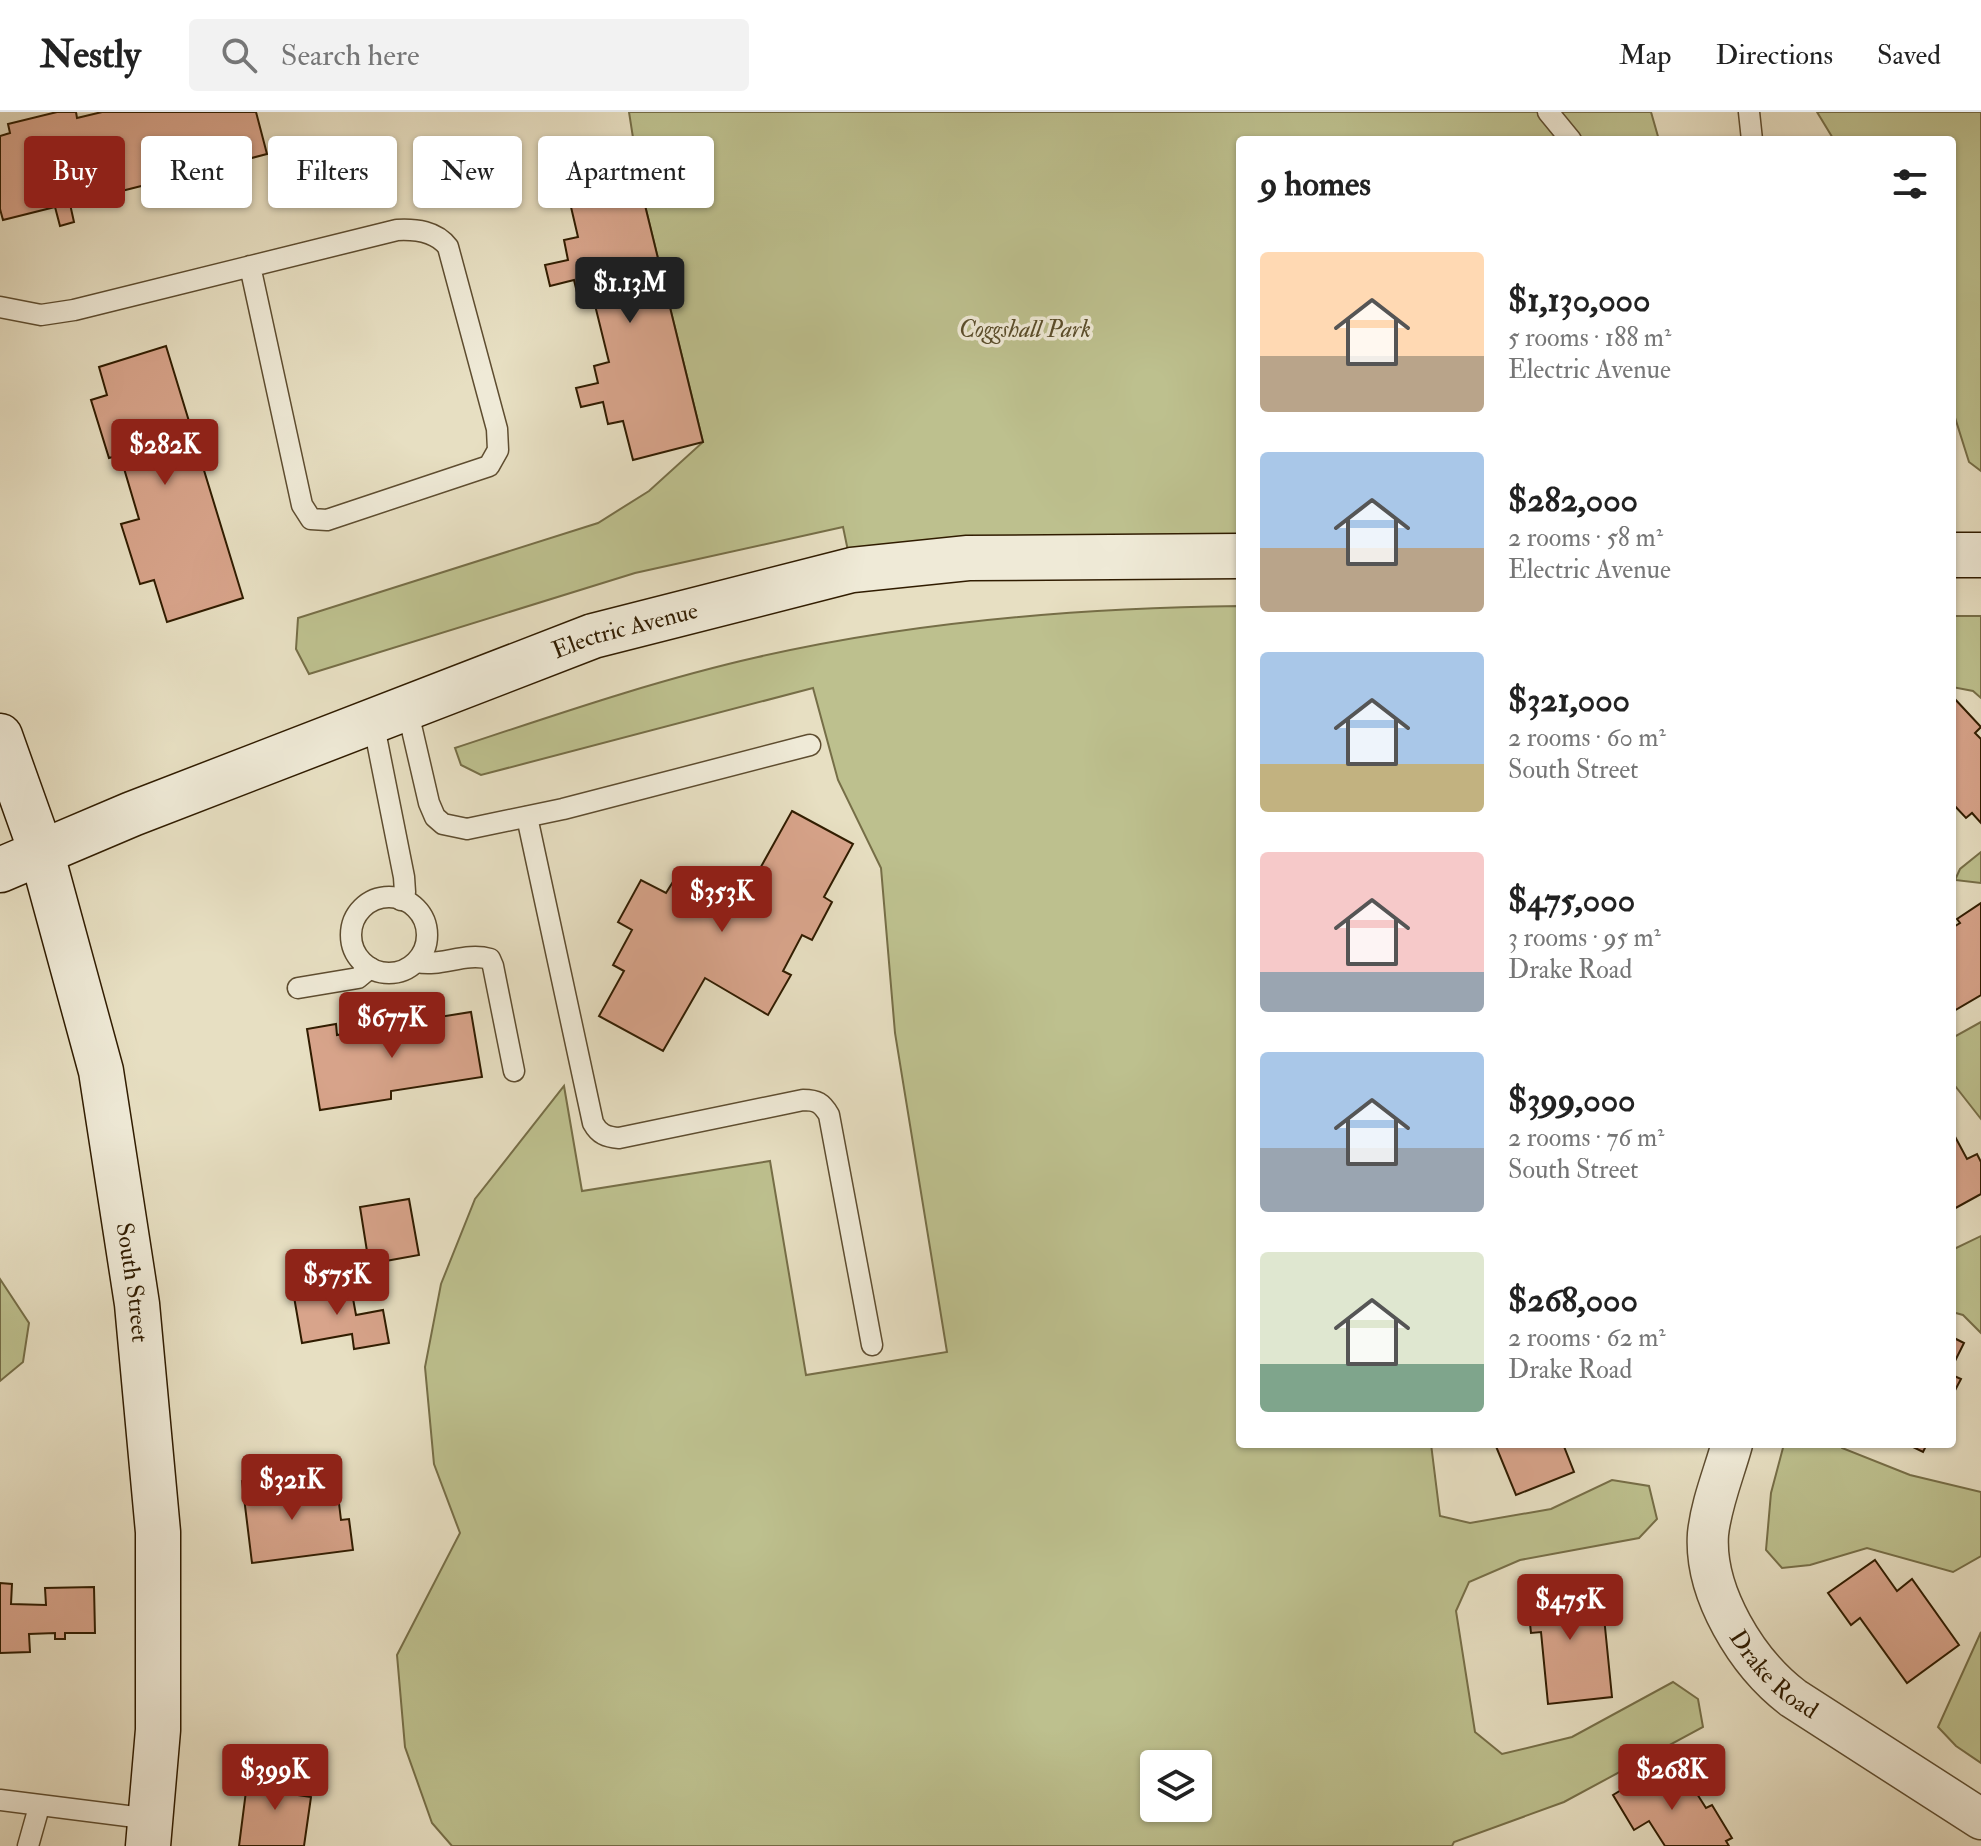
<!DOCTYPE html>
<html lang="en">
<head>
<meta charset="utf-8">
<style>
  body { margin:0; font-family:"IM FELL Double Pica",serif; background:#f2f2f2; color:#222; height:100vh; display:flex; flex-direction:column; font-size:30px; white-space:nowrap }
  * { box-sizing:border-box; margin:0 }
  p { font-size:26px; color:#767676 }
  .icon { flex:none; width:44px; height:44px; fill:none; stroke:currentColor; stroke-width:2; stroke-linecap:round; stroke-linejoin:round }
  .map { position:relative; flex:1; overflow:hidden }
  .panel { position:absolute; left:1236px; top:24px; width:720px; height:1312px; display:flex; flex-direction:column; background:#fff; border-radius:8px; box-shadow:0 2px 6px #0004 }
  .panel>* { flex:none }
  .top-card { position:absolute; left:24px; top:24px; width:760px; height:72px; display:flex; gap:16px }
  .buttons { position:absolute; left:1140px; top:1638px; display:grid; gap:16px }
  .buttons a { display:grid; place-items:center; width:72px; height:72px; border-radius:8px; background:#fff; box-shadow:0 2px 6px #0004; font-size:40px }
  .price { position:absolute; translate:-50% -68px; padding:0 18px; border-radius:8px; background:#8f2418; color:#fff; font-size:26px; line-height:52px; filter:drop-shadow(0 2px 4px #0008) }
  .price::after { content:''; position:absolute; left:50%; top:48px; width:24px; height:18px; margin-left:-12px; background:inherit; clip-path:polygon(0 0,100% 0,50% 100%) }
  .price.current { background:#222; color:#fff }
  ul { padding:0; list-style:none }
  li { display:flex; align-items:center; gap:24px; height:200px; padding:0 24px }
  li span { display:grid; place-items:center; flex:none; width:224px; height:160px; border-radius:8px; color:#555 }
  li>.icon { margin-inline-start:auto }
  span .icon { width:96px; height:96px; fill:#fffc; stroke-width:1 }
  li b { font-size:34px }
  h2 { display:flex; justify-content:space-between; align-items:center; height:96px; padding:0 24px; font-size:34px }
  .tag { padding:0 28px; border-radius:8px; background:#fff; box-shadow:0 2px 6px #0004; font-size:28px; line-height:72px }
  .tag.current { background:#8f2418; color:#fff }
  header { display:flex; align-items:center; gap:48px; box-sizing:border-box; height:112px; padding:0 40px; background:#fff; border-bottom:2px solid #e0e0e0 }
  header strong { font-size:38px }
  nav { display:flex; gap:44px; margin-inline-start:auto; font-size:28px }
  .search { width:560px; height:72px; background:#f2f2f2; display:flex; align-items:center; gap:20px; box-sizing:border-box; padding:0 28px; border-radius:8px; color:#767676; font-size:30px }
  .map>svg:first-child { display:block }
  .green { fill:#bdc08e; stroke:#766e47; stroke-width:2; fill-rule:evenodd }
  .building { fill:#d8a48b; stroke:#301c00; stroke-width:2 }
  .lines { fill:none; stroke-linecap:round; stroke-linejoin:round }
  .lane-casing { stroke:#5e4d30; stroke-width:23 }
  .street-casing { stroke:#5e4d30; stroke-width:43 }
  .secondary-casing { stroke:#301c00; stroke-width:47 }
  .lane { stroke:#efead7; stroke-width:20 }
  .street { stroke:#efead7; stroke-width:40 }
  .secondary { stroke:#efead7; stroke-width:44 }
  .labels { text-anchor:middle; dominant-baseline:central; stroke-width:7; stroke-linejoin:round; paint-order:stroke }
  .park-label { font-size:24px; font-style:italic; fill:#5a4d2b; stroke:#efead7 }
  .street-label { font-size:24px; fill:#301c00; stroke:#efead7 }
</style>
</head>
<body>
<header>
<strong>Nestly</strong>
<div class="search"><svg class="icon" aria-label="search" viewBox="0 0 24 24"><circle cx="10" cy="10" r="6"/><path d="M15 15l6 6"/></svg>Search here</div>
<nav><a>Map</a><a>Directions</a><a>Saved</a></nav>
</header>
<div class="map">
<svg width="1981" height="1734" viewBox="0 0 1981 1734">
  <rect width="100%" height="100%" fill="#e7dfc2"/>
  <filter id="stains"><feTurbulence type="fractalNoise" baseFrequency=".0025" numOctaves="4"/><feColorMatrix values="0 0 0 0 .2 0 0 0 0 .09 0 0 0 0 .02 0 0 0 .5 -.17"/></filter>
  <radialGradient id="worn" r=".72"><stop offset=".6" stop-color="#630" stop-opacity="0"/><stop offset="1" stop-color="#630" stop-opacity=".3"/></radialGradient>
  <g class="green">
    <path d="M629,0H1651L1659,28H1240V444L852,458L843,415L635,461L309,562L296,537L298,506L598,411L649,379L703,330L641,77Z"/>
    <path d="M1817,0H1981V359L1969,350L1952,296V28H1862L1861,26L1834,28Z"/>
    <path d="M1240,494V1332H1431L1440,1404L1470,1411L1551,1397L1612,1368L1649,1374L1657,1407L1639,1426L1520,1448L1469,1470L1456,1499L1475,1620L1502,1642L1572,1625L1673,1570L1698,1587L1703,1615L1564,1690L1454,1730L1452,1734H452L432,1711L405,1635L397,1543L460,1421L434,1352L425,1255L441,1172L475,1087L564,974L582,1079L770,1049L806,1263L947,1240L895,921L881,756L838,668L813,576L481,663L461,653L455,636C555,603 656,568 758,545C916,509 1078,496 1240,494ZM1154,1652H1198V1696H1154Z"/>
    <path d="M1952,504H1981V586L1973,579L1952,575Z"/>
    <path d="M1981,740V771L1955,768L1960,757Z"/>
    <path d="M1981,910V1007L1952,970V926Z"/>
    <path d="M1981,1124V1221L1963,1203L1952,1200V1138Z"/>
    <path d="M0,1167L29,1211L23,1250L0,1269Z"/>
    <path d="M1784,1332H1840L1842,1336L1910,1363L1981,1380V1444L1953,1460L1867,1436L1810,1453L1782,1456L1766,1438L1771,1381Z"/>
    <path d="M1981,1520V1651L1956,1634L1938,1615Z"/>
  </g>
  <g class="building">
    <path d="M57,0H76L77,6L102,0H256L267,42L198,60L203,79L186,83L181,64L70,92L74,110L60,114L55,95L3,108L0,97V24L10,21L8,12Z"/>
    <path d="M641,77L703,330L633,348L623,309L608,312L603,290L581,295L576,276L598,271L594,254L609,250L593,185L579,189L574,168L550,174L545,153L568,148L564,128L578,125L571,95Z"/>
    <path d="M166,234L243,486L167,510L154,468L140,472L121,412L139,407L120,343L109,346L91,288L107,283L99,255Z"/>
    <path d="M1953,585L1981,615L1975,621L1981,627V711L1972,701L1966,706L1952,691Z"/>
    <path d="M792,699L853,732L824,785L832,790L812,828L802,823L783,859L791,863L768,903L705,866L663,939L599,904L624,859L613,853L632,818L618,810L641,768L666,781L681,757L725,785L728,779L743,787Z"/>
    <path d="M1981,791V883L1952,900V816L1960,811L1957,807Z"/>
    <path d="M471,900L482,965L391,979V987L320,998L307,917L336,912L337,923L362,919L363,927L375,925L374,917L426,909L427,915L440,912L439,905Z"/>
    <path d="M1952,1019L1967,1047L1977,1042L1981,1050V1082L1952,1098Z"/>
    <path d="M409,1087L419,1143L369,1152L360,1095Z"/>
    <path d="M350,1170L356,1203L383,1198L389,1231L354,1237L352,1222L302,1231L293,1179Z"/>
    <path d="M1952,1225L1964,1231L1952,1255Z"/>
    <path d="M1952,1263L1961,1267L1952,1284Z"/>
    <path d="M1495,1332H1563L1574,1360L1516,1383Z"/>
    <path d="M1907,1332H1927L1923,1340Z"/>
    <path d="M293,1362L295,1388L338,1383L341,1408L349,1407L353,1438L252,1451L242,1369Z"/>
    <path d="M1875,1448L1897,1479L1912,1467L1959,1533L1907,1571L1860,1506L1851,1513L1828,1481Z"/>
    <path d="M1585,1468L1588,1507L1604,1505L1612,1585L1548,1592L1541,1520L1531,1521L1526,1474Z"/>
    <path d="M0,1471L12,1472L11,1492L46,1493L45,1476L94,1475L95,1521H65V1527H55V1521L29,1522L30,1540L0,1541Z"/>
    <path d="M1664,1652L1681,1680L1692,1674L1706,1696L1712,1693L1732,1726L1726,1729L1729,1734H1665L1649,1709L1634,1718L1613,1683Z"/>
    <path d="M259,1658L299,1663L297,1683L311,1685L304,1734H239L246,1679L256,1680Z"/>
  </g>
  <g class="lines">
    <g class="lane-casing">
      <g id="lane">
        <path d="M1548,0L1571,28"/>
        <path d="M1749,0L1752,28"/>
        <path d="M0,195L41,203L74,198L397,118C416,117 436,119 448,135L497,317L498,338L489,354L327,408L311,407L302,393L250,154"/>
        <path d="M407,596L429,691L435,705L443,712L467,717L563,697L810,633"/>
        <path d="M373,609L404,765L405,780L401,788"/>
        <path d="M527,705L593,1011C599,1022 606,1025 619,1026L803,988C817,988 822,991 829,1003L872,1233"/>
        <circle cx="389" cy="823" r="38"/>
        <path d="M417,850C441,855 465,840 490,847L493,854L514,959"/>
        <path d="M298,876L358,866L370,856"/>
        <path d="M0,1688L151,1707"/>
        <path d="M28,1734L39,1695"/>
      </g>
    </g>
    <g class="street-casing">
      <g id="street">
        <path id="s1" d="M1732,1332C1724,1361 1711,1392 1708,1422C1704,1481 1747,1551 1793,1586L1981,1707"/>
      </g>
    </g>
    <g class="secondary-casing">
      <g id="secondary">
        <path d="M1952,443H1981"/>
        <path id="s2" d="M0,624L41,739L101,959L137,1192L158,1420V1618L148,1734"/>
        <path id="s3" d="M0,758L132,702L593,524L852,458L968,446L1240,444"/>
      </g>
    </g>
    <use href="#lane" class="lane"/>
    <use href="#street" class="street"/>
    <use href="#secondary" class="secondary"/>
  </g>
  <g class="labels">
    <g class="park-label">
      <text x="1025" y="217">Coggshall Park</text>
    </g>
    <g class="street-label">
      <text stroke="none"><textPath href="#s3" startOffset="670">Electric Avenue</textPath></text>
      <text stroke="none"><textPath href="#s2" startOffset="564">South Street</textPath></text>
      <text stroke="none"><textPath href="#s1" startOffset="254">Drake Road</textPath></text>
    </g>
  </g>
  <rect width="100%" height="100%" filter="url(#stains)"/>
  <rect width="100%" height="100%" fill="url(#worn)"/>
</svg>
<div class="buttons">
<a><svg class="icon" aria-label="layers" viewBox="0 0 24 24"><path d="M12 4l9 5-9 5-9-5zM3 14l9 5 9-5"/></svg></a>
</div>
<b class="price current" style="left:630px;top:213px">$1.13M</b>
<b class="price" style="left:165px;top:375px">$282K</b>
<b class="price" style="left:722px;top:822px">$353K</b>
<b class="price" style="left:392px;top:948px">$677K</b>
<b class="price" style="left:337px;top:1205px">$575K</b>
<b class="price" style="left:292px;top:1410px">$321K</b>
<b class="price" style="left:1570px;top:1530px">$475K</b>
<b class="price" style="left:275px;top:1700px">$399K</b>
<b class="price" style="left:1672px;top:1700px">$268K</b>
<div class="top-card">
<a class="tag current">Buy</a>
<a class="tag">Rent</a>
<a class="tag">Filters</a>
<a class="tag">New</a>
<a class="tag">Apartment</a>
</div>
<section class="panel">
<h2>9 homes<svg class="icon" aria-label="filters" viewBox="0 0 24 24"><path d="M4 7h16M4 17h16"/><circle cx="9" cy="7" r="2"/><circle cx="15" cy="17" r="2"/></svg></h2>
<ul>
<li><span style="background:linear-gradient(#ffd9b3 65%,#b9a48a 0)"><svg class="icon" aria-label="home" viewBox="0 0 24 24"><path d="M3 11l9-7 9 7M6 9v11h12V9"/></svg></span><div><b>$1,130,000</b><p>5 rooms · 188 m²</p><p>Electric Avenue</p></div></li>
<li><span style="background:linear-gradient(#a9c7e8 60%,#b9a48a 0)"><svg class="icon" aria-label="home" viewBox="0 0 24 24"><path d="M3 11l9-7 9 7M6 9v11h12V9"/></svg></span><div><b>$282,000</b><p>2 rooms · 58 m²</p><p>Electric Avenue</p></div></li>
<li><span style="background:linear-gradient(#a9c7e8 70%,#c2b280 0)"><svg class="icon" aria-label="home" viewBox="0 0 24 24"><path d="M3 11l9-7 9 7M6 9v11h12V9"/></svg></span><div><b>$321,000</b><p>2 rooms · 60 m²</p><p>South Street</p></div></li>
<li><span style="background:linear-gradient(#f6c9c9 75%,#9aa5b1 0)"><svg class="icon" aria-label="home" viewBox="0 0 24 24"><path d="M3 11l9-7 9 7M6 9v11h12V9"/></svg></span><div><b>$475,000</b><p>3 rooms · 95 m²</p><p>Drake Road</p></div></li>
<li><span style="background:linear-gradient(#a9c7e8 60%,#9aa5b1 0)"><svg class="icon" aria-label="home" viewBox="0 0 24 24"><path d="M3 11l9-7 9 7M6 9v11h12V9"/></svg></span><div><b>$399,000</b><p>2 rooms · 76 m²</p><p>South Street</p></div></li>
<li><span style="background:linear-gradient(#dfe7d0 70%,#7fa58c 0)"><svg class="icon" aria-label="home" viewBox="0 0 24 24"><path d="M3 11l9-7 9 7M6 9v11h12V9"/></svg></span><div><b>$268,000</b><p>2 rooms · 62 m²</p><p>Drake Road</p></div></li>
</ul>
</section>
</div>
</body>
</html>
